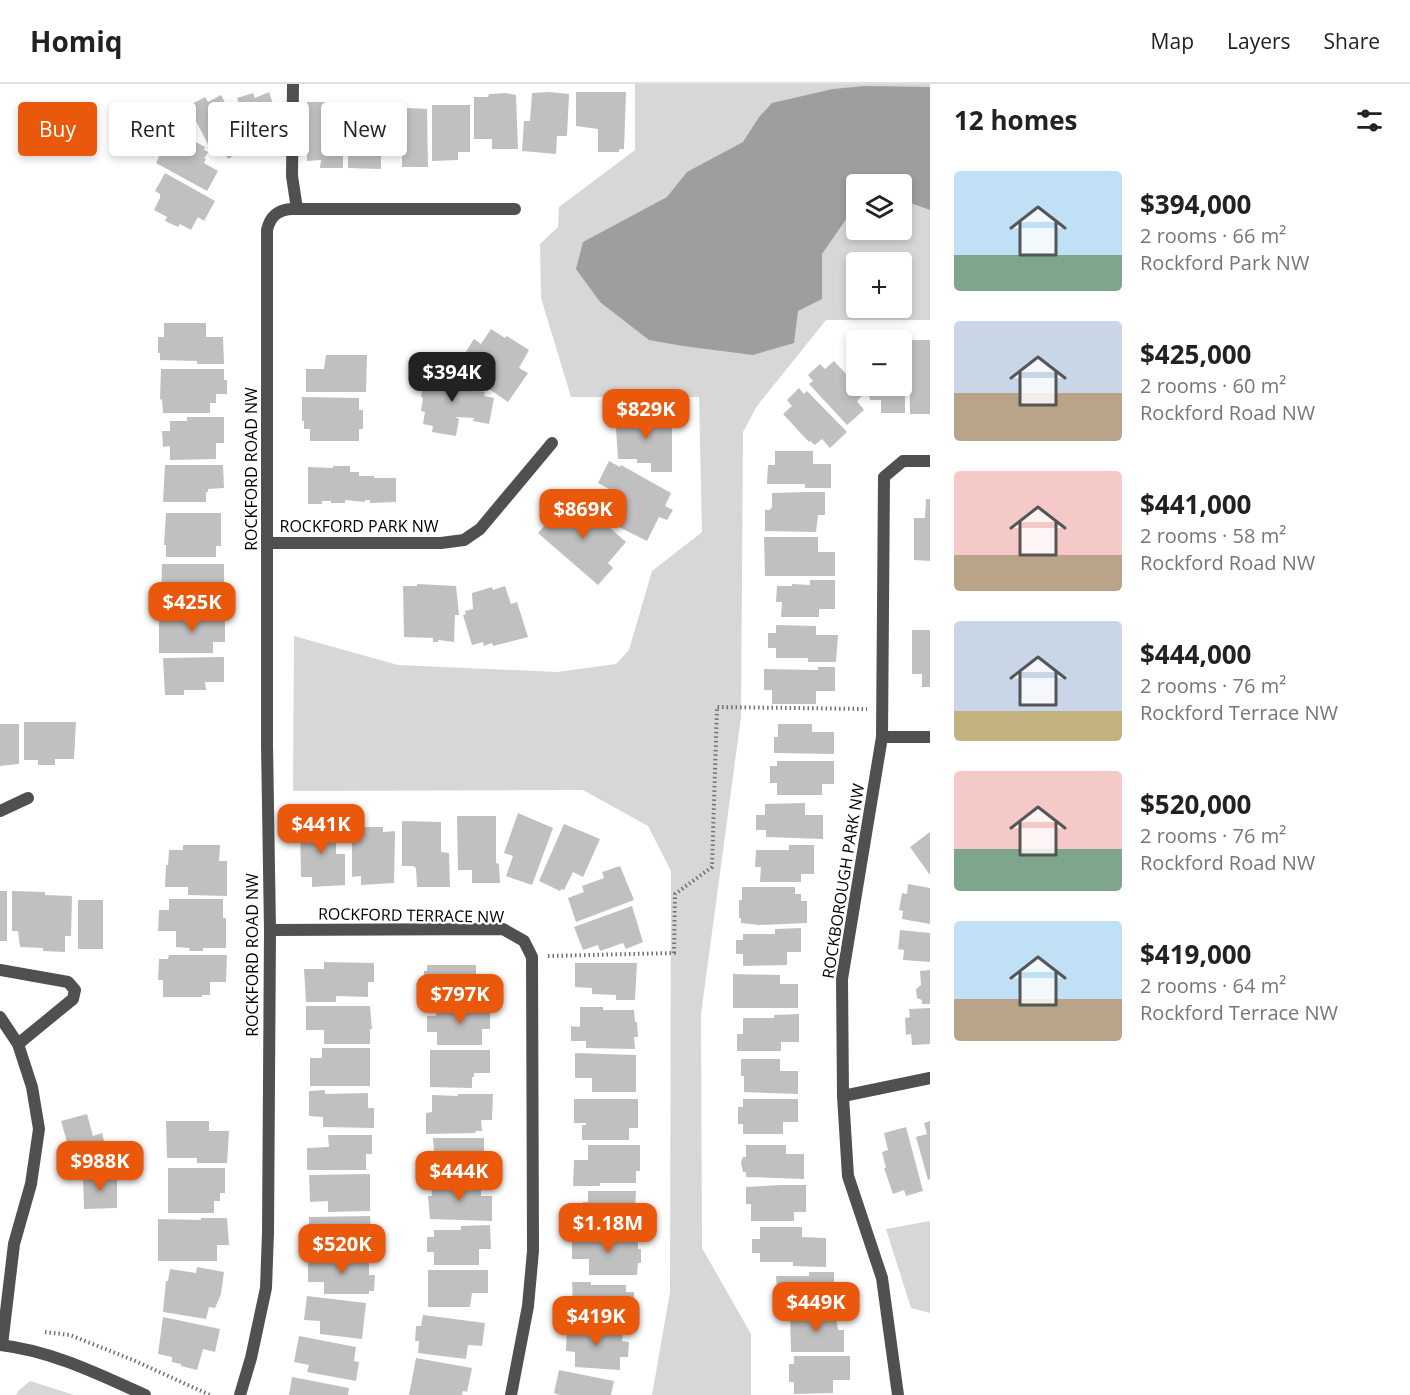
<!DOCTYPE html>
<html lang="en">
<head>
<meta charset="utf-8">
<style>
  body { margin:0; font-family:"Open Sans",sans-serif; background:#f2f2f2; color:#222; height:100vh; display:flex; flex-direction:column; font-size:22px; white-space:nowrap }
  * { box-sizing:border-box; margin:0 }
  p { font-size:20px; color:#767676 }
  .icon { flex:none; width:33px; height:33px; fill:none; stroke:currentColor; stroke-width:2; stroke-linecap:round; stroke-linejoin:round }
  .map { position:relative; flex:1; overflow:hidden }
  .panel { display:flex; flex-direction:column; background:#fff; width:480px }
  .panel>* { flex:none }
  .hud { position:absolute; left:18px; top:18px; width:570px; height:54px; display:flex; gap:12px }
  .buttons { position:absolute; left:846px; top:90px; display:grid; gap:12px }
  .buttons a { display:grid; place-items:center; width:66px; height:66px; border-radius:6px; background:#fff; box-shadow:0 3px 9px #0003; font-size:30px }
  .price { position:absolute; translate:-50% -51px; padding:0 14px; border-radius:12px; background:#ea580c; color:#fff; font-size:20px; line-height:39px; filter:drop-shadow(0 2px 3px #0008) }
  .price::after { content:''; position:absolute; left:50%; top:36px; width:18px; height:14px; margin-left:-9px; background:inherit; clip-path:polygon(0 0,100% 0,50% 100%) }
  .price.current { background:#222; color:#fff }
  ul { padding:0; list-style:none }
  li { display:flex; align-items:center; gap:18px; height:150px; padding:0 24px }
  li span { display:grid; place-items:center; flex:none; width:168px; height:120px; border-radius:6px; color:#555 }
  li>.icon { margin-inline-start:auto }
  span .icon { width:72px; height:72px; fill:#fffc; stroke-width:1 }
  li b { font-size:26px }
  h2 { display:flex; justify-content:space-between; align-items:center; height:72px; padding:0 24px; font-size:26px }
  .chip { padding:0 21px; border-radius:6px; background:#fff; box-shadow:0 3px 9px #0003; font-size:21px; line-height:54px }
  .chip.current { background:#ea580c; color:#fff }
  header { display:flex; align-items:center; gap:36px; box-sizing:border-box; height:84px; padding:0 30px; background:#fff; border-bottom:2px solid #e0e0e0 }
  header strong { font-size:28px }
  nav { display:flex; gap:33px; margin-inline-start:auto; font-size:21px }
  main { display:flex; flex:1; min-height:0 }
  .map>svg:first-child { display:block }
  .green { fill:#d7d7d7; fill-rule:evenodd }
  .water { fill:#9e9e9e }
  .building { fill:#c0c0c0 }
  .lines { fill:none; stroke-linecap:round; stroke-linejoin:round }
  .path { stroke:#727272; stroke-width:4; stroke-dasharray:1.5 3; stroke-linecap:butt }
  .service { stroke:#505050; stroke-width:12 }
  .minor { stroke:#505050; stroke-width:12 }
  .labels { text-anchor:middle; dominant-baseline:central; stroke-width:4.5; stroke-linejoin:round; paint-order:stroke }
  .street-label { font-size:16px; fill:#000; stroke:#fff }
</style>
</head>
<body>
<header>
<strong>Homiq</strong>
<nav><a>Map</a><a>Layers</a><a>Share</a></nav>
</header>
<main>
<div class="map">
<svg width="930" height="1311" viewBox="0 0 930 1311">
  <rect width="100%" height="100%" fill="#fff"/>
  <g class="green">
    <path d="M635,0H930V236H826L757,322L743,348L741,633L701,930L702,1164L751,1250V1311H652L670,1208L671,787L648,742L583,706L293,707L294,552L398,581L557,588L616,580L629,566L652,487L702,448L699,313H571L541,214L540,160L558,143L559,123L635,66ZM856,100H902V146H856ZM856,178H902V224H856Z"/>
    <path d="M930,1137V1229L911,1224L886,1145Z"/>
    <path d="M30,1297L74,1311H16L18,1307Z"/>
  </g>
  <path class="water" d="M865,2L930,3V126L908,118L902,119V100H856V126L849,131L822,170V215L798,227L794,259L753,271L683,262L649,256L600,218L576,185L583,158L667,113L687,88L743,58L759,33L772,19L833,5Z"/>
  <g class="building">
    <path d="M269,8L282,49L275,51L279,65L257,72L237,14L253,9L255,14Z"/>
    <path d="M549,8L569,10L567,52H557L556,70L522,67L524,37H530L532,9Z"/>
    <path d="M576,8H626L624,65H619V68H598V45L576,42Z"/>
    <path d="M505,9L516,11L518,65H492V55H474V13H488L489,10Z"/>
    <path d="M221,11L249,63L228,75L219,59L210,64L188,22L205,13L208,18Z"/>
    <path d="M307,18H343V84H320L321,76L307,77Z"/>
    <path d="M360,18H375V21H386L385,64H375V71H381V85L348,84V21H360Z"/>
    <path d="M432,21H470V68H458V76L432,77Z"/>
    <path d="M390,23L427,25L428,83H402V65H391Z"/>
    <path d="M172,45L205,63L204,66L208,68L204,75H206L204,79L218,87L207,107L156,79Z"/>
    <path d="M165,89L215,117L204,137L198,133L191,146L180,140L178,143L165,137L167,133L154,126L160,114V110L155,107Z"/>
    <path d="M164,239H206V253H223L224,280H197V277L160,276V269H158V253H164Z"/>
    <path d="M491,245L505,254L507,252L529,266L519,284L528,289L508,318L463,287L472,274L465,269L474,255L481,260Z"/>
    <path d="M909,256H930V330H910Z"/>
    <path d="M902,264H905V329H881V316H870L867,302H902Z"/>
    <path d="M326,271H367L366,308H306V285H324Z"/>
    <path d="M834,277L862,307L860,308L863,311L857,317L864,326L847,341L809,300L813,297L808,291L820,280L825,285Z"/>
    <path d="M429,284L455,289L453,299L477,304V307L485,308L484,312L494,314L489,340L473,337L474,334L455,333L459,335L456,352L432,348L433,342L423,340L425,328L421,327L423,314L421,313L425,292H427Z"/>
    <path d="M161,285H224V296H227V310H216V319H210V329H163L162,316L160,315Z"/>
    <path d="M799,304L804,310L807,307L847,348L830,364L822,355L815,361L810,357L809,358L783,330L792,322L787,316Z"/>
    <path d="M302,313L359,314V326H363V345H359V357H310V345H304V337H302Z"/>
    <path d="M624,331H672V388H651V379H637V375H618L616,343H617V334H624Z"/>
    <path d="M187,333H224V359H216V375L170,376V362L163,363L162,347H170V337H187Z"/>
    <path d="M775,367H813V380H831V404H805V400H767L768,381H775Z"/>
    <path d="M609,377L620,383L621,381L671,409L665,422L673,426L667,436L659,433L647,457L613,440L626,414L598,399Z"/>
    <path d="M165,381H223L224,404L208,405V408H206V418H163Z"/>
    <path d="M333,382H350V388H359V392H374V394H396V418L370,419V416H365V418L345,416V419H331V417H322V420H308V383L333,384Z"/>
    <path d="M806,408H825V431H818L816,448L765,447V426H770L772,423V409Z"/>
    <path d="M573,412L626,458L608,479L613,484L598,501L538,449L556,428L561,431L564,428L561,425Z"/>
    <path d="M926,415H930V477L914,476V434H925Z"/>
    <path d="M166,429H221V462H216V473H166V461H164Z"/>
    <path d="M764,453H818V468H835V492H765Z"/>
    <path d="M162,480H224V504L205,503V507L201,508V518H161Z"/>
    <path d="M810,496H835V525H819V533H781L782,518H776L777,502H792V500L810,501Z"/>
    <path d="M417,500L456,502L459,531H455L454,558L438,556V558H433V554L404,553L403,502H417Z"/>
    <path d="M505,502L511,520L517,518L528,553L493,562L492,559L484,562L483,558L472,561L463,531L466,530L465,527L473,525L472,509L492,503L493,506Z"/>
    <path d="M199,525H223V535H225V558H213V569H159V534H199Z"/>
    <path d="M776,541L816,542V551H838L836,578H808V574H776V564H768V549H776Z"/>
    <path d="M912,546H930V603H922V590H912Z"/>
    <path d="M224,573V598H205L206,606H184V611H165L163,574Z"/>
    <path d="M818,583H835V607H816V620H772V606H764V585L818,586Z"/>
    <path d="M24,638H76L74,675H55V681H38V676H24Z"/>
    <path d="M0,640H19V680L0,682Z"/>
    <path d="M778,640H812V648H834V670L774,669V653H778Z"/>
    <path d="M777,677H834V700H822V711H777V699H770V682H777Z"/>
    <path d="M805,719V731H823V755L766,753V746H756V731H765V720Z"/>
    <path d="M518,729L553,744L532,801L506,792L513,772L504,769Z"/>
    <path d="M457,732H496V779L499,780L500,799H472V786H458Z"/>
    <path d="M300,737H318V739H330V747H336V770H345V801L312,803V793H301Z"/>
    <path d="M402,737L441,738V768L449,769L450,803H417L416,784L413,782H402Z"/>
    <path d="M564,740L600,755L583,793L573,788L564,806L561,805L560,807L539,797Z"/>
    <path d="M364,743H383V748L395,747L394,799L361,801V792L352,793V747H364Z"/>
    <path d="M930,748V791L910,763Z"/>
    <path d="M183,761H220L219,777H227V812L188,811V803H165L166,781H168L169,766H183Z"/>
    <path d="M789,761H814V790H801V798H760L761,783H755L756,766H789Z"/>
    <path d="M620,782L634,816L576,838L568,814L584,808L582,802L604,794L602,788Z"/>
    <path d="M908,800L930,804V840L902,835L903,827L899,826L902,809L907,810Z"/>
    <path d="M742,803H795V810H801V817H807V839L759,841L741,839V834H739V816H742Z"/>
    <rect x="0" y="807" width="7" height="50"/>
    <path d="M12,807L45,808V811L72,812L71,852H65V868L43,867V864L20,863L18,847H12Z"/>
    <path d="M169,815H223V834H226V864H203V867H189L190,864L176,863V847H158L159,826H169Z"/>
    <rect x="78" y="816" width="25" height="49"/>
    <path d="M632,822L643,858L626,865L623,859L600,867L598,861L583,866L574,843Z"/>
    <path d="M801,844V868H787V881L743,882V870H736V856H743V850H775V845Z"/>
    <path d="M900,846L930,849V878L903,876L904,866L898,865Z"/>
    <path d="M169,871H227L226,898H210V911H202V913H163V896H158L159,875H168Z"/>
    <path d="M324,878L374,879V898H368V913L336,912V918H306L304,885H324Z"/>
    <path d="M575,879H637L635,916H616V911L592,910V904L575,903Z"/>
    <path d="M427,881H476V893H493V917H430V903H424V887H427Z"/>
    <path d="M930,886V920H922V916L917,914L916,905L921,901L920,887Z"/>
    <path d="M733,890L780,891V900H798V924H733Z"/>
    <path d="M306,922H370L372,945H370V960H324V946H306Z"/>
    <path d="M459,922H490V945H482V961H437V948H427V932H436V925H459Z"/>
    <path d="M580,923H603V926H634L635,938H637L638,953H634L635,965L586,964V957H571V942L580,943Z"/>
    <path d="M930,924V960L912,961L911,950L906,951L905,934L910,933L909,925Z"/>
    <path d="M799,930V958H781V967H737V950H743V934H774V931Z"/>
    <path d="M322,964H370V1002H310V974H322Z"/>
    <path d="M430,966H490V989H474V993H472V1004L430,1003Z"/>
    <path d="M575,969L636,971V1008H592V994H575Z"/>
    <path d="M741,975H780V987H798V1010L744,1008V992H741Z"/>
    <path d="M325,1006V1010L368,1009V1024H374V1044L323,1043V1033L309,1032V1007Z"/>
    <path d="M458,1010H493L492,1036H481L482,1047H476L475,1049L426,1050V1029L432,1028V1011L458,1012Z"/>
    <path d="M574,1015H638V1044H629V1056H582V1041H586V1039H574Z"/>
    <path d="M743,1015H798V1038H783V1050H743V1040H738V1023H743Z"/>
    <path d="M87,1030L93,1052L102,1049L107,1069L67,1079L62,1059L67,1058L61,1037Z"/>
    <path d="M166,1037H209V1047H229L227,1079H197V1074H167Z"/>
    <path d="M930,1037V1095L928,1096L916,1053L927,1050L924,1039Z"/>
    <path d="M906,1043L923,1107L906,1112L904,1106L893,1110L884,1084H886L882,1068L888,1066L884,1049Z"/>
    <path d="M328,1051H372V1070H366V1086H307V1064L329,1063Z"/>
    <path d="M433,1054H484V1068H495V1093L432,1092V1084H429V1068H434Z"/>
    <path d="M588,1061H640V1087H636V1099H600V1102H573L574,1076H588Z"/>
    <path d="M746,1061H786V1070H804V1095L746,1093V1088H743L741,1078L743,1073H746Z"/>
    <path d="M168,1084H225V1109H220V1117H214V1129H168Z"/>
    <path d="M370,1090V1127L328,1128V1117L310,1118L309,1091Z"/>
    <path d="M117,1091V1124L84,1125L83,1092Z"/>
    <path d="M431,1098H481V1112H492V1137L430,1135L428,1112H432Z"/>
    <path d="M781,1101H806V1128H794V1137H751V1120H746V1103Z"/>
    <path d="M588,1107H636L634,1148H575V1125H583V1118H588Z"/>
    <path d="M370,1132L372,1170L330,1169L328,1156L309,1155V1133Z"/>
    <path d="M201,1134H227L229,1161H217V1177H158V1135L201,1136Z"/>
    <path d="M490,1141L491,1165H479V1181H434V1168H427V1153H434V1146H461V1142Z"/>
    <path d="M760,1143H802V1153L826,1154V1183L793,1182V1178H760V1169H752V1155H760Z"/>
    <path d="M572,1152L638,1153V1165H641V1179H638L637,1191H589V1175H572Z"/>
    <path d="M308,1174H369V1191H375L374,1207H369V1210H324V1198H308Z"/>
    <path d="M197,1183L224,1188L221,1210L215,1224L209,1223L206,1235L163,1228L166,1197H168L170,1185L196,1189Z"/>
    <path d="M428,1186H488V1209H472L470,1223H428Z"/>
    <path d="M809,1188H834V1214H816V1221L812,1222H778L776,1192H809Z"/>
    <path d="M572,1198H591V1201H626V1208H634V1224H626V1237H581V1220L573,1221Z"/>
    <path d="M307,1212L366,1219L362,1255L320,1250V1237L304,1236Z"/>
    <path d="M835,1229L838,1246H844V1268H791L790,1230Z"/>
    <path d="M423,1231L485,1239L482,1262L468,1261L466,1275L418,1269L419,1257H415L416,1242H421Z"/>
    <path d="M163,1233L220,1245L215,1268L203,1265L197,1286L181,1282V1280L172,1278V1273L158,1270Z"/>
    <path d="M567,1241L605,1243L604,1249L623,1250L622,1257L629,1258L628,1273H620V1286L575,1283V1268L566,1267Z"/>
    <path d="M299,1252L356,1263L354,1277L359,1278L356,1297L307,1288L309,1281L294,1278Z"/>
    <path d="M794,1272H850V1296H833V1309L794,1310V1298H789V1280H794Z"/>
    <path d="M416,1274L472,1284L467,1308L463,1307L462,1311H409Z"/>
    <path d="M559,1286L614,1297L611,1311H559L554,1309Z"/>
    <path d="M292,1293L349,1304L348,1311H289Z"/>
  </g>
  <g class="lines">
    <g class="path">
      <path d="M548,872L674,869L675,810L712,783L717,623L867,625"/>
      <path d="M45,1248L70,1251L133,1276L210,1311"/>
    </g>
    <g class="service">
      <path d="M293,0L292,92L297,125"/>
      <path d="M0,886L68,898L75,906L73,915L18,960"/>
    </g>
    <g class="minor">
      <path d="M267,459H441L464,456L480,445L552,359"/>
      <path d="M882,653H930"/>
      <path d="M0,727L28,714"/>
      <path d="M270,846L503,845L524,857L532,873L533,1167L528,1222L511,1311"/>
      <path d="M0,933L18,960L32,1003L39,1045L31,1100L14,1160L2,1261"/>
      <path d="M843,1012L930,994"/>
      <path d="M0,1261C52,1267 98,1290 145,1311"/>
      <path d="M240,1311L251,1274L266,1204L268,1149L270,846L267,660V146C270,133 277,126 291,125H515"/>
      <path d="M898,1311L882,1194L848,1092L843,1012L842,895L882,653L884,393L903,377H930"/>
    </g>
  </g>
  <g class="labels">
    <g class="street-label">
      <text transform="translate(251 385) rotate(-90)">ROCKFORD ROAD NW</text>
      <text x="359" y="442">ROCKFORD PARK NW</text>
      <text transform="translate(843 797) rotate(-81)">ROCKBOROUGH PARK NW</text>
      <text transform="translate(411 831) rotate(1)">ROCKFORD TERRACE NW</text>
      <text transform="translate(252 871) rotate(-90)">ROCKFORD ROAD NW</text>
    </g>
  </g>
</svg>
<div class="buttons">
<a><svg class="icon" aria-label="layers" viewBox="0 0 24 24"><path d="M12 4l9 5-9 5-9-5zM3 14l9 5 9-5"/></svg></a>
<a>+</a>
<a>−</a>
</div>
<b class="price current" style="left:452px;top:319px">$394K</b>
<b class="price" style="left:646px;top:356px">$829K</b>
<b class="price" style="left:583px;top:456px">$869K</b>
<b class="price" style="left:192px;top:549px">$425K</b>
<b class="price" style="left:321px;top:771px">$441K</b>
<b class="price" style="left:460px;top:941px">$797K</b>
<b class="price" style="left:100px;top:1108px">$988K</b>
<b class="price" style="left:459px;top:1118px">$444K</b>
<b class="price" style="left:608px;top:1170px">$1.18M</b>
<b class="price" style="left:342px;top:1191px">$520K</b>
<b class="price" style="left:816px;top:1249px">$449K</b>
<b class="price" style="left:596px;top:1263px">$419K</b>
<div class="hud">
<a class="chip current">Buy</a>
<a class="chip">Rent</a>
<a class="chip">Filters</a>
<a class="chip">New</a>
</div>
</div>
<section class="panel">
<h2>12 homes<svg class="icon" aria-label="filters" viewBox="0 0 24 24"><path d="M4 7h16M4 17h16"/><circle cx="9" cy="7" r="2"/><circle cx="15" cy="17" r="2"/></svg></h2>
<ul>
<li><span style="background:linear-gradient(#bfe0f5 70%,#7fa58c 0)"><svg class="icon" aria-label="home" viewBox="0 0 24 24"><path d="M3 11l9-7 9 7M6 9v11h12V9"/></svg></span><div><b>$394,000</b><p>2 rooms · 66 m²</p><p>Rockford Park NW</p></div></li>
<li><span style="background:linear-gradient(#c9d6e8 60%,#b9a48a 0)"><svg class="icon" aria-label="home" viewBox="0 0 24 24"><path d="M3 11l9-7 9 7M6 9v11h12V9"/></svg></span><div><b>$425,000</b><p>2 rooms · 60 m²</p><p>Rockford Road NW</p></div></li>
<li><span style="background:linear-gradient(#f6c9c9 70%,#b9a48a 0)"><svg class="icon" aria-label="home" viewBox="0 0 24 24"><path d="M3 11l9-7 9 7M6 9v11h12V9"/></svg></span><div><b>$441,000</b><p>2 rooms · 58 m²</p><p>Rockford Road NW</p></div></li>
<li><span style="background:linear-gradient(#c9d6e8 75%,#c2b280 0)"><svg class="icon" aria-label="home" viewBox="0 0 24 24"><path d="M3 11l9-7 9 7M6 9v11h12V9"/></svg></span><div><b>$444,000</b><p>2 rooms · 76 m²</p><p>Rockford Terrace NW</p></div></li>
<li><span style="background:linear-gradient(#f6c9c9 65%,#7fa58c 0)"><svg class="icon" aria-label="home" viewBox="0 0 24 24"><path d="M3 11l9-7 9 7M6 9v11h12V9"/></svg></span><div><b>$520,000</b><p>2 rooms · 76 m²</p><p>Rockford Road NW</p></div></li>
<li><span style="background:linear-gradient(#bfe0f5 65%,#b9a48a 0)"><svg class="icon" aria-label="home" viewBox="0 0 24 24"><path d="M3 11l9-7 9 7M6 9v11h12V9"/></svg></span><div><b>$419,000</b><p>2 rooms · 64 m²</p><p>Rockford Terrace NW</p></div></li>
</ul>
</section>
</main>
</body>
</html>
